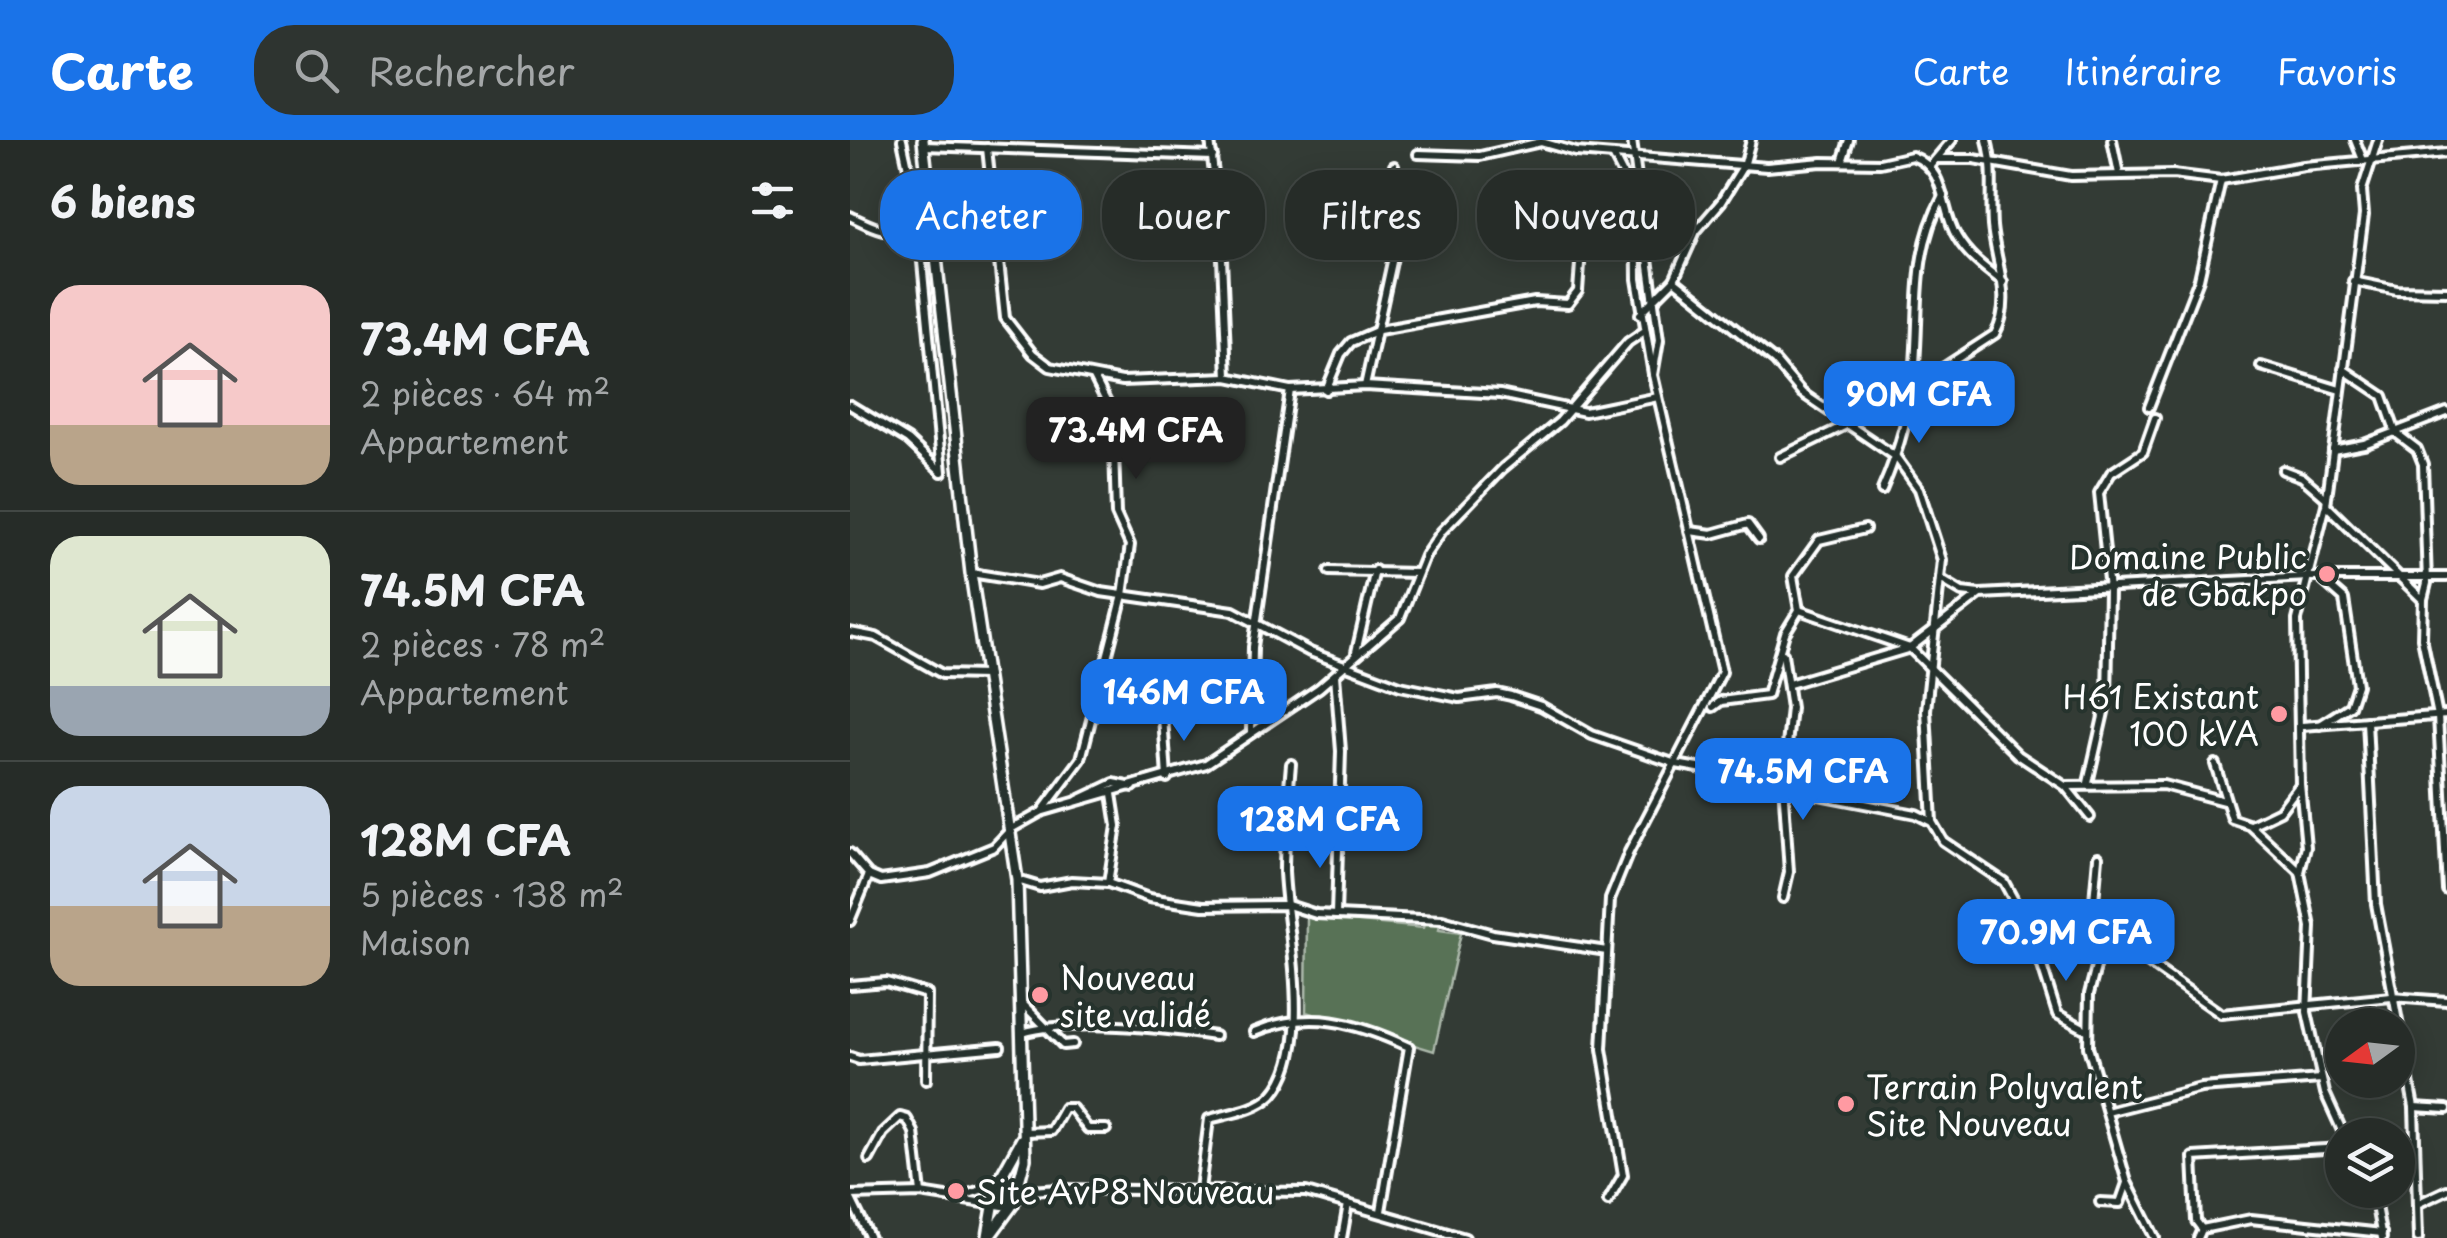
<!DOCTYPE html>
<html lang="fr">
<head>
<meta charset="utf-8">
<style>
  body { margin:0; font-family:"Playpen Sans",sans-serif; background:#2e3430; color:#f1f3f6; height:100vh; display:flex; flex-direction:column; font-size:38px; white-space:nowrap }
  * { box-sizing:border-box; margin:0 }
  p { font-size:32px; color:#a4a7a8 }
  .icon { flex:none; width:55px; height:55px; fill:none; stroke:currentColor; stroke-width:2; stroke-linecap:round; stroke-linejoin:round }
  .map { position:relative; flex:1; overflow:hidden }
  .details { display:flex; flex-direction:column; background:#262c28; width:850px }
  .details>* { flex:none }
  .banner { position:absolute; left:30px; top:30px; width:950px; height:90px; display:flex; gap:20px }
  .needle { width:65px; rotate:255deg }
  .buttons { position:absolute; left:1475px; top:868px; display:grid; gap:20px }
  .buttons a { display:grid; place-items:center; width:90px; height:90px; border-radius:50%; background:#262c28; box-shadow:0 5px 25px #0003,0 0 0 2px #424845; font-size:50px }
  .price { position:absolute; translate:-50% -85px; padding:0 22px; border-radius:20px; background:#1a73e8; color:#fff; font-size:32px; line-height:65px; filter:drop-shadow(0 2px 5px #0008) }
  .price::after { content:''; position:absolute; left:50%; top:60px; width:30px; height:22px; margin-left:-15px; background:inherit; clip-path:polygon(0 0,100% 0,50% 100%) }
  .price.current { background:#222; color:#fff }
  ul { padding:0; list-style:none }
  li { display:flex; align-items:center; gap:30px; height:250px; padding:0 50px }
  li+li { border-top:2px solid #424845 }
  li span { display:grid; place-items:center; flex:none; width:280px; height:200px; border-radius:30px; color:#555 }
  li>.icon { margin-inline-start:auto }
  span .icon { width:120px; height:120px; fill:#fffc; stroke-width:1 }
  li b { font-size:42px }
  h2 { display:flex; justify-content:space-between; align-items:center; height:120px; padding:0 50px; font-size:42px }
  .tag { padding:0 35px; border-radius:40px; background:#262c28; box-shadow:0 5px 25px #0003,0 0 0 2px #424845; font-size:35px; line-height:90px }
  .tag.current { background:#1a73e8; color:#fff }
  header { display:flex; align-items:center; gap:60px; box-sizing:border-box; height:140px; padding:0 50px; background:#1a73e8; color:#fff }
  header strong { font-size:48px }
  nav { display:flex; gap:55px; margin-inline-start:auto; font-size:35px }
  .search { width:700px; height:90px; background:#2e3430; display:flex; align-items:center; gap:25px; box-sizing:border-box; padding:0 35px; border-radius:40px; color:#a4a7a8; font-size:38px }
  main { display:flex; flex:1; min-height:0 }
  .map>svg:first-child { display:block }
  .green { fill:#597257; stroke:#acb8ab; stroke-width:2.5 }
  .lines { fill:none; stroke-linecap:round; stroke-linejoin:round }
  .street-casing { stroke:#fff; stroke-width:14 }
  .secondary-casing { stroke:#fff; stroke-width:16 }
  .street { stroke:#26332d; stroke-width:6 }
  .secondary { stroke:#26332d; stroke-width:9 }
  .poi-dot { fill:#ff9aa2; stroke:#26332d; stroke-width:4 }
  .labels { text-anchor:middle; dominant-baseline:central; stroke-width:8; stroke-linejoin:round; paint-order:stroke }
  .poi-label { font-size:32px; fill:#fff; stroke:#26332d; text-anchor:start }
</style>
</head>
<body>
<header>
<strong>Carte</strong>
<div class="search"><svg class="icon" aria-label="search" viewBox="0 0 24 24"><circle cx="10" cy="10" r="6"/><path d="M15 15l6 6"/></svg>Rechercher</div>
<nav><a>Carte</a><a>Itinéraire</a><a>Favoris</a></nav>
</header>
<main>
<section class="details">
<h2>6 biens<svg class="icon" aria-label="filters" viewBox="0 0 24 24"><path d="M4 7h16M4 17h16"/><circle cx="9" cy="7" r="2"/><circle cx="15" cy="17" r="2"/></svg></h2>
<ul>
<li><span style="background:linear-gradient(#f6c9c9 70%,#b9a48a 0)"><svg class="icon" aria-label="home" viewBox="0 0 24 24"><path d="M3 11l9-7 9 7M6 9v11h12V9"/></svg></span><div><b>73.4M CFA</b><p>2 pièces · 64 m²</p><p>Appartement</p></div></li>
<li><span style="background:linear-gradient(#dfe7d0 75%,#9aa5b1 0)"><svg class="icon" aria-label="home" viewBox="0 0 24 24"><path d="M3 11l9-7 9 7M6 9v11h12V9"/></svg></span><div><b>74.5M CFA</b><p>2 pièces · 78 m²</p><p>Appartement</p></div></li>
<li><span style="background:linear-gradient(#c9d6e8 60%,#b9a48a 0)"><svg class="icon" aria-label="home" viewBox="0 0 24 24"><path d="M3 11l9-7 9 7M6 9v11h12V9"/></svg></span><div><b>128M CFA</b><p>5 pièces · 138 m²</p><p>Maison</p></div></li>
</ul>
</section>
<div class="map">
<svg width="1597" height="1098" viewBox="0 0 1597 1098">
  <rect width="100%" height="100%" fill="#333b35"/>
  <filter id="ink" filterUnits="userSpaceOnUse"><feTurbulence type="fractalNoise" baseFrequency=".01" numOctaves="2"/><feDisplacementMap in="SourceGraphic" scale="20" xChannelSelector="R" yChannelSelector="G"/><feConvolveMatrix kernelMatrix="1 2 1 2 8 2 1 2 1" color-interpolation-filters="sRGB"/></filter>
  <g filter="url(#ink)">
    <path class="green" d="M457,777L573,788L575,781L590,783L589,790L611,793L584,911L456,872Z"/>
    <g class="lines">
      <g class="street-casing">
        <g id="street">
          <path d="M52,0L67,69L92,332"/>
          <path d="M360,0L371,95L377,237"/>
          <path d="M1262,0L1269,34"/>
          <path d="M1505,0L1513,20"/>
          <path d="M74,6L363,16"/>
          <path d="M137,8L155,178L183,214L200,227L272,241L377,237L440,250L515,246L650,254L735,272L808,257"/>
          <path d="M568,14L630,16L691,2L726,12L917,27L972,22L1030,23L1062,16C1098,29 1090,71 1107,97C1118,116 1136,129 1153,142"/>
          <path d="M763,15L783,54"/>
          <path d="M1087,19H1124L1221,36L1323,34L1371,40L1454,26L1597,13"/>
          <path d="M992,22L999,0"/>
          <path d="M1079,27L1102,0"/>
          <path d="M786,43L787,139L803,234"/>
          <path d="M0,76C30,91 56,103 82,76"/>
          <path d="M824,140L925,221L952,253L1046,317L1069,349L1092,420L1076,570L1082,682L1093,701L1154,742L1182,794L1207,874L1237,890"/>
          <path d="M1503,141L1547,150L1597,151"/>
          <path d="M790,174L824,140L846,91L871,62L895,23L901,0"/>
          <path d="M1411,226L1490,250"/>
          <path d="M1493,229L1533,256L1546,293L1567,309L1573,324L1577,443L1573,459"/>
          <path d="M515,246L553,71L544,26"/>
          <path d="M476,250L491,214L501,202L529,190L685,162L718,164L728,151L730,124"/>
          <path d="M0,265L58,300L91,331"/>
          <path d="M1299,267L1349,139L1371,40"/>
          <path d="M1483,310L1514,304L1597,272"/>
          <path d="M930,317L998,284L1026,262L1062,248L1145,194C1164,160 1145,121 1142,86C1140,56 1145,29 1137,0"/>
          <path d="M1433,330L1452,337L1476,358"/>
          <path d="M1032,350C1050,309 1061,268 1065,223C1070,163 1062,113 1093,56"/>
          <path d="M1477,366L1573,460L1572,498L1588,576L1597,750"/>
          <path d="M840,391L862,394L898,384L909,399"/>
          <path d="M479,431L567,433"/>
          <path d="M121,433L189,444L210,438L251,452L383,471L460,512L550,546L609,558L647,553L661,556L691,566L742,595L826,624L933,643L968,655L1066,674L1082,682"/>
          <path d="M1469,437L1494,459L1507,545L1500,566L1470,585"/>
          <path d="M1092,440L1112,452L1129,454"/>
          <path d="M949,470L1060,508L1168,615L1215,646L1313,645L1374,661"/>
          <path d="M0,492L26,497L92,534L136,535"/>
          <path d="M506,512L525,430"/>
          <path d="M485,535L491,611L486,775"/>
          <path d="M939,544L1060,508L1130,454L1458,437H1597"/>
          <path d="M863,567L871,561L917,555L935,493L949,470L943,436L969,400L1015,389"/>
          <path d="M313,576L317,638"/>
          <path d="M1517,581L1526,764L1564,967L1568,1098"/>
          <path d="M1452,586L1597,575"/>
          <path d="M401,590L403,507L440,250"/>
          <path d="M1365,624L1382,679L1400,685L1449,731"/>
          <path d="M1238,643L1257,559L1259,450L1249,353L1261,333L1293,312L1305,278"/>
          <path d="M1216,647L1240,677"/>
          <path d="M228,660L264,643L283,647"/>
          <path d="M193,670L231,619L273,455L280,405L266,374L263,275L244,237"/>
          <path d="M1401,685L1430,671L1448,647"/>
          <path d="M0,713L19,735L0,781"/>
          <path d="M1248,717L1242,783L1371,874L1541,857L1597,861"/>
          <path d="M19,735L31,740L80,733L144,707L161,689L193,671L356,624L469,548L550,478L575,416L592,391L653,328L710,281L778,202L793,192"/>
          <path d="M167,740L190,747L222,741L258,743L299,758L353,766L438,765L466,774L592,780L643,794L757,811"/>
          <path d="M258,743L267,686L262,654"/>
          <path d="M933,758L939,732L933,643L941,568L933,514"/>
          <path d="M1254,796L1239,854L1238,907L1277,1042L1305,1098"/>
          <path d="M0,845L36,842L77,854L76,940"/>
          <path d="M172,863L213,905L223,904"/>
          <path d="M404,892C459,869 505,882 559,907L531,1071"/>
          <path d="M172,893C224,878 311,888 365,896"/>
          <path d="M0,917L9,920L150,907"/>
          <path d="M1564,967L1597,969"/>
          <path d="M1257,972L1351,948L1471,939"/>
          <path d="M175,992L201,991L214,968H222L238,989H256"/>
          <path d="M1494,995L1475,953L1457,872L1461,787L1450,732L1456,707L1450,644L1447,480L1476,365L1514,75L1512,50L1528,0"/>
          <path d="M19,1019L33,993L50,977L57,979L64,992L71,1053"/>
          <path d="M350,1049L359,979C380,973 406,971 422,955C466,906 436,791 434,731C434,696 438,659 441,624"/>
          <path d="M1523,1050L1532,1098"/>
          <path d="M0,1055L71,1053L153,1066L181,1051L209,1049L456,1052L615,1098"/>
          <path d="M116,1055L155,1042L171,1047"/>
          <path d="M0,1057L20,1098"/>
          <path d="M758,1061L773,1035L752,909L760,759L779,712L872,532L803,235L809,200L782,0"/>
          <path d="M1250,1062L1270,1063L1277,1043"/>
          <path d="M1567,1064L1597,1050"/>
          <path d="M1352,1089L1346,1081L1343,1017L1492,1008"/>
          <path d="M492,1098L498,1064"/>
          <path d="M1348,1098L1352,1089L1401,1079L1532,1093"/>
        </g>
      </g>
      <g class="secondary-casing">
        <g id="secondary">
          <path d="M73,0L121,433L167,740L175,1019L163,1064L138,1098"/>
          <path d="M138,1096L147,1044L172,999"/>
        </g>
      </g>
      <use href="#street" class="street"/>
      <use href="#secondary" class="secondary"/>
    </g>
  </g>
  <g class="poi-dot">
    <circle cx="1477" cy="434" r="10"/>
    <circle cx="1429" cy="574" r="10"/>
    <circle cx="190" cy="855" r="10"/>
    <circle cx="996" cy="964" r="10"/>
    <circle cx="106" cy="1051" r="10"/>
  </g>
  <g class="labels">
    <g class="poi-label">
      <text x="1457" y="416" text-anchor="end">Domaine Public<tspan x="1457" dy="37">de Gbakpo</tspan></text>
      <text x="1409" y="556" text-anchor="end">H61 Existant<tspan x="1409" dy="37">100 kVA</tspan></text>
      <text x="210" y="837">Nouveau<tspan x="210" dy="37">site validé</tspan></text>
      <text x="1016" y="946">Terrain Polyvalent<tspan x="1016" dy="37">Site Nouveau</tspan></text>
      <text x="126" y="1051">Site AvP8 Nouveau</text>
    </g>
  </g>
</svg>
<div class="buttons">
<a><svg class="needle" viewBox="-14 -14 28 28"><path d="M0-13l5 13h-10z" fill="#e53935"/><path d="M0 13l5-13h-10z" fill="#a4a7a8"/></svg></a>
<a><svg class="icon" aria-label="layers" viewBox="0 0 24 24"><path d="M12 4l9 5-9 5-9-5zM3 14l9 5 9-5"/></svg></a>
</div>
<b class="price" style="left:1069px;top:306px">90M CFA</b>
<b class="price current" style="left:286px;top:342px">73.4M CFA</b>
<b class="price" style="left:334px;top:604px">146M CFA</b>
<b class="price" style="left:953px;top:683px">74.5M CFA</b>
<b class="price" style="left:470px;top:731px">128M CFA</b>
<b class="price" style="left:1216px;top:844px">70.9M CFA</b>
<div class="banner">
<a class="tag current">Acheter</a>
<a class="tag">Louer</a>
<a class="tag">Filtres</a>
<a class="tag">Nouveau</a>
</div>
</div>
</main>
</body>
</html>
